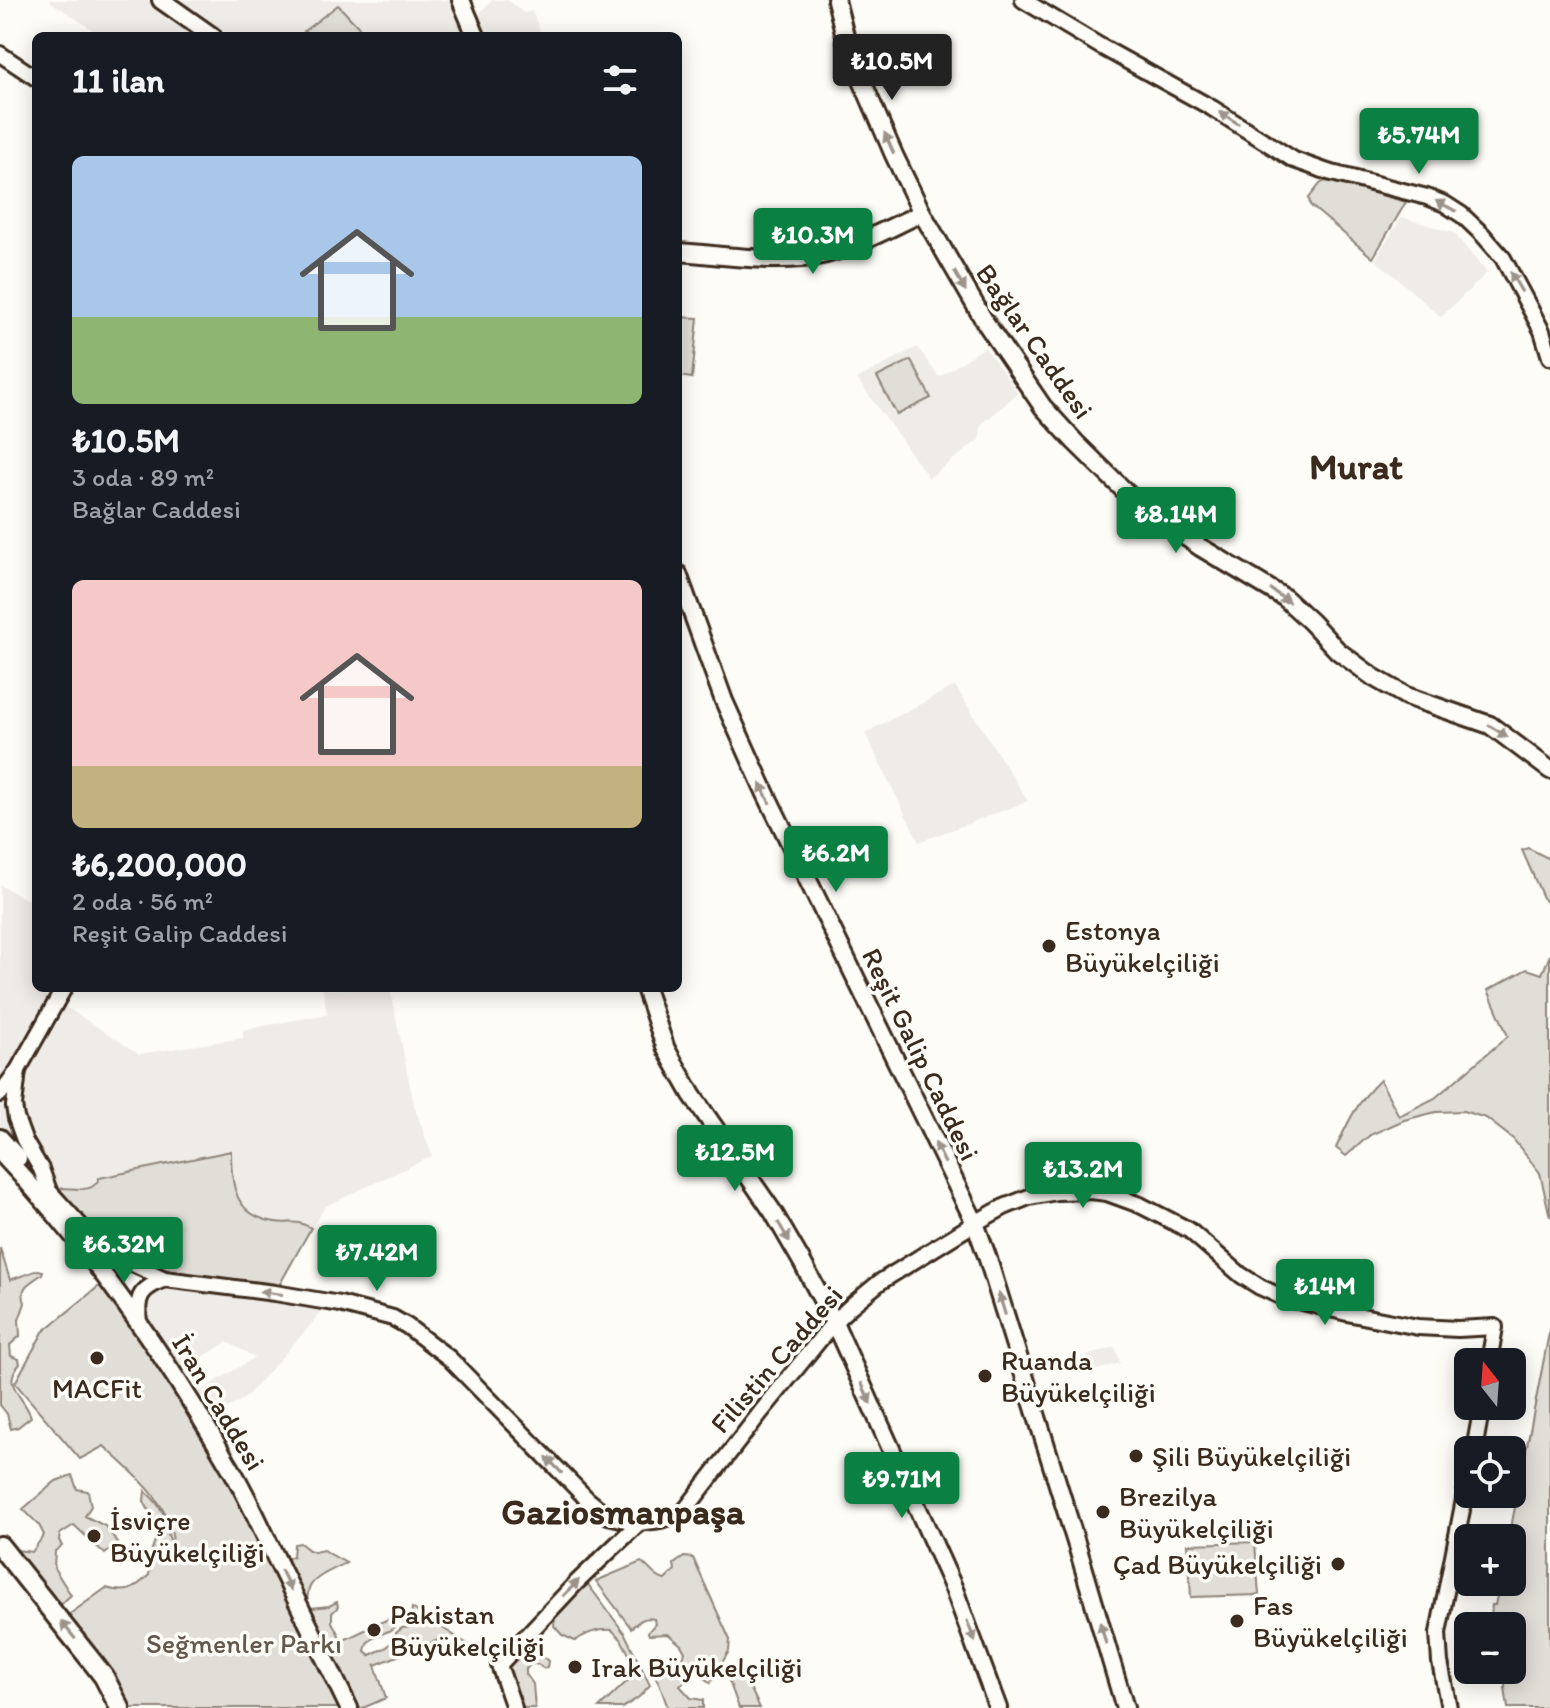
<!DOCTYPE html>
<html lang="tr">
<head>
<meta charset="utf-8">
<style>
  body { margin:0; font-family:Itim,sans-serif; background:#242831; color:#f1f3f6; height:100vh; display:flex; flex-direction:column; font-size:30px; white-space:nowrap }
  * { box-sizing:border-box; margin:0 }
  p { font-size:26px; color:#9ea1a6 }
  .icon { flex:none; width:44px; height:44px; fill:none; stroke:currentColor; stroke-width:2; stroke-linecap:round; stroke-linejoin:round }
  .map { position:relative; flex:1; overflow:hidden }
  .panel { position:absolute; left:32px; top:32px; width:650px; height:960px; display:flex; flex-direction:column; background:#171b24; border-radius:12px; box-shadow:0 4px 20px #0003 }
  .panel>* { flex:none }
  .needle { width:52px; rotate:343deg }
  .controls { position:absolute; left:1454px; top:1348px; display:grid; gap:16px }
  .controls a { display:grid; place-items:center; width:72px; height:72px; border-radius:12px; background:#171b24; box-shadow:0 4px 20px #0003; font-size:40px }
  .price { position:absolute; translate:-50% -68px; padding:0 18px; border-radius:8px; background:#0b8043; color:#fff; font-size:26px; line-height:52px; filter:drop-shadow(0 2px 4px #0008) }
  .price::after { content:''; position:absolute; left:50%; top:48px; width:24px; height:18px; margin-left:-12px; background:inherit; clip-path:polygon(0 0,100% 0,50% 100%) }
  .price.current { background:#222; color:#fff }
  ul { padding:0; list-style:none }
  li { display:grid; align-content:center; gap:16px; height:424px; padding:0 40px }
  li span { display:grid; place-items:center; height:248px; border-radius:12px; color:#555 }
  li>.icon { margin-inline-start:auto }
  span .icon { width:144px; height:144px; fill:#fffc; stroke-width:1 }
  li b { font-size:34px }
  h2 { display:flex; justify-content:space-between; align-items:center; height:96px; padding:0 40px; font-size:34px }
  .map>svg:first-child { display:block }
  .built { fill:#efece7 }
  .green { fill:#e1ded7; stroke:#8e847a; stroke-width:2 }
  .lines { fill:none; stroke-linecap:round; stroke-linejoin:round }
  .tertiary-casing { stroke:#3b2a1e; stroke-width:20 }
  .secondary-casing { stroke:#3b2a1e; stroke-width:22 }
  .primary-casing { stroke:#3b2a1e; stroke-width:24 }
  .tertiary { stroke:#fdfcf7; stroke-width:14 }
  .secondary { stroke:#fdfcf7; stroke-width:16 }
  .primary { stroke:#fdfcf7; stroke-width:18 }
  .oneway { fill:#9c938a }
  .poi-dot { fill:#3b2a1e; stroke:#fdfcf7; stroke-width:3 }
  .labels { text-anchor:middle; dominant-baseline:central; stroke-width:7; stroke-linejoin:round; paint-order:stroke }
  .street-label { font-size:28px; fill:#3b2a1e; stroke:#fdfcf7 }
  .poi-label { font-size:28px; fill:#3b2a1e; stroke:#fdfcf7; text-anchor:start }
  .park-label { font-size:28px; fill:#64574c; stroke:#fdfcf7 }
  .district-label { font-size:36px; font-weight:bold; fill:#3b2a1e; stroke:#fdfcf7 }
</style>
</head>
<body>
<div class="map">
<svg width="1550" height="1708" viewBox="0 0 1550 1708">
  <rect width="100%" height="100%" fill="#fdfcf7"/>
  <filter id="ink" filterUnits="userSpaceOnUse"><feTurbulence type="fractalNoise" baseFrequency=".0125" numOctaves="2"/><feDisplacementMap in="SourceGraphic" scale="16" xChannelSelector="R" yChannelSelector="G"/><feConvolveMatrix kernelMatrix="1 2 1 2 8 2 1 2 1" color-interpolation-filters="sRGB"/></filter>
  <g filter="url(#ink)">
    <g class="built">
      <path d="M48,0H461L471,23L492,0H507L524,13L532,11L542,36H102Z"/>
      <path d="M1402,217L1454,233L1487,273L1441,317L1375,259Z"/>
      <path d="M917,347L939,377L985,347L1018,393L981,425L980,439L929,478L857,379Z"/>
      <path d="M955,686L1028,801L919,842L865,733Z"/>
      <path d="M0,885L27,900L36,885V988H64L58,1002L139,1054L243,1038V1030L327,1014L323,989L390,988L414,1105L432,1156L326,1206L311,1228L297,1221L282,1223L270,1222L250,1212L241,1203L234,1191L231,1177V1151L100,1178L97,1185L93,1188H62L54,1196L0,1152Z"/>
      <path d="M156,1283L331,1302L245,1398L204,1422L189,1398L255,1357L227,1342L174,1375L137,1309Z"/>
      <path d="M1115,1347L1120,1363L1091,1372L1086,1356Z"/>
    </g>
    <g class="green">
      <path d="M338,5L367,36H309L304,31Z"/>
      <path d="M1325,181L1333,182L1406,202L1373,258L1310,205L1309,198L1320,184Z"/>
      <path d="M678,317L698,318L692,378L678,376Z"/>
      <path d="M911,360L931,398L897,415L877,377Z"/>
      <path d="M1528,848L1550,859V904L1544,900L1522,850Z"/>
      <path d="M1550,955V1217L1540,1173L1513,1139L1486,1118L1463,1111L1436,1112L1404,1120L1370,1135L1346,1156L1336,1148C1349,1120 1357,1102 1380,1080L1399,1116L1435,1098L1508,1036L1488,990L1527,969L1542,974Z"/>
      <path d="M231,1151C231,1184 234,1216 275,1222C292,1225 292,1218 311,1228L275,1293L165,1279L128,1262L54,1196L62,1188C75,1188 94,1194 99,1178Z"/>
      <path d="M0,1248L10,1280L38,1270L43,1271L42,1274C30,1284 19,1285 25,1303L19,1320L20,1336L10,1345L11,1356L19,1359L20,1364C0,1384 25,1397 31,1417L18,1427L11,1429L7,1414L0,1405Z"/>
      <path d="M104,1282L224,1464L341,1708H128L110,1672L67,1616L106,1588C128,1594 133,1590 149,1575L152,1549L157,1535L154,1521L144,1501L145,1491C154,1499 165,1512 167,1525C169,1535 167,1537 173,1543C170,1500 133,1474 104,1446L80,1459L15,1383L43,1332Z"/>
      <path d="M1550,1328V1708H1508L1505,1688L1506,1670H1512V1626H1490L1492,1605H1495L1500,1582H1512V1538H1509Z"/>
      <path d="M72,1475L77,1489L88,1491L91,1506L85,1516L105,1526L118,1543L105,1554L74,1525L60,1534L59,1540L62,1546L55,1551L54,1568L71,1595L59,1606L17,1550L32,1552L44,1535L39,1525L23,1509L56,1481Z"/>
      <path d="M1255,1542L1259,1595L1191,1597L1188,1544Z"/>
      <path d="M300,1543L309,1550L314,1552L323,1550L346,1563C305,1583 305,1582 309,1627L284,1560L293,1556L294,1544Z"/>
      <path d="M684,1557L693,1558L730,1640L729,1651L710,1683L696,1670L680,1686L691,1698L703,1700V1708H668L659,1683L649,1665L665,1664L683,1658L685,1652L681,1645L668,1634L649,1635L648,1632L655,1624L654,1619C644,1616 638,1622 631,1628L596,1581L641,1562C650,1567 654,1578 665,1580L675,1570L674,1564Z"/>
      <path d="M587,1583L625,1634L650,1685L639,1697L622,1708H599L638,1671L621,1639L612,1630C597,1629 587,1633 575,1641L562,1635L554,1626L555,1618Z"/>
      <path d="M337,1602L338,1607L332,1613V1622L342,1641L386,1620L394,1618L396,1623L392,1630L376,1636L367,1643L365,1651L370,1655L387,1647L396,1638V1633L402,1628L410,1627L412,1608L472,1647L473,1651L467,1657L455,1659L450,1654L443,1638L375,1665L386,1698L363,1708H359L313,1619L312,1608L329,1606Z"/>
      <path d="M527,1647L533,1649L548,1661L547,1667L543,1668L538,1664H531L526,1669V1674L533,1684L535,1708H523L508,1667Z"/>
      <path d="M738,1663L760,1708H739L728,1678V1674Z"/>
    </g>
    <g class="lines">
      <g class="tertiary-casing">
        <g id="tertiary">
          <path d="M1023,0L1100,46L1212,108L1294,160L1328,172L1427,197L1445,204L1462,215L1483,235L1503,258L1542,331L1550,357"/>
          <path d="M0,54L36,78"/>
          <path d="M18,1070L14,1106L16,1118L24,1140L41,1169L49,1191L88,1234L110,1252L128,1262L165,1279L275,1293L340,1304L393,1318L407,1326L449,1358L587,1499L608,1516L639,1523L660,1520L682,1514L761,1412L834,1322L852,1305L880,1282L975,1223L1004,1207L1029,1197L1056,1192L1091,1191L1107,1193L1140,1205L1189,1230L1241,1275L1260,1287L1282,1297L1347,1313L1418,1327L1458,1329L1495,1327L1489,1362"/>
          <path d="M0,1094L18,1070L64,988"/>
          <path d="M139,1323C136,1296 140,1289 165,1279"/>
          <path d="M1474,1450L1482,1406"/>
          <path d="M514,1708L499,1665L576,1583L639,1523"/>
          <path d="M1449,1708L1440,1662L1438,1633L1468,1479"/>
        </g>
      </g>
      <g class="secondary-casing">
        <g id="secondary">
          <path d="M161,0L212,36"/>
          <path d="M461,0L476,36"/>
          <path d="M836,0L848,48L894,155L922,213L985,322L1043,407L1075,442L1137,503L1200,547L1285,598L1311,622L1338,651L1373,677L1406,696L1490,725L1550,770"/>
          <path d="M678,252C723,255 782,265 826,254C859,245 891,227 922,213"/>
          <path d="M678,574L724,701L766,794L975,1223L987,1256L1078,1549L1125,1708"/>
          <path d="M645,988L666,1049L692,1095L773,1212L802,1262L834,1322L954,1589L998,1708"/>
          <path d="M0,1138L18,1158"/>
          <path d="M0,1152C88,1245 163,1351 227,1462C245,1491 259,1523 274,1554C299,1606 324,1657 349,1708"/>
        </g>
      </g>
      <g class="primary-casing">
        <path id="primary" d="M0,1546L94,1664L104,1677L120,1708"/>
      </g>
      <use href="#tertiary" class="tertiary"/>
      <use href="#secondary" class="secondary"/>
      <use href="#primary" class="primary"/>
    </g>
    <defs><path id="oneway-solid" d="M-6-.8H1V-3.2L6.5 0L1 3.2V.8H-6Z" transform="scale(2)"/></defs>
    <g class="oneway">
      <use href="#oneway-solid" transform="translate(1229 118) rotate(-148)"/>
      <use href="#oneway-solid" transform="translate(889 143) rotate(-114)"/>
      <use href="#oneway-solid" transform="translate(1446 206) rotate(-153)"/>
      <use href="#oneway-solid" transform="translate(960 281) rotate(60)"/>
      <use href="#oneway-solid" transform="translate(1516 282) rotate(-120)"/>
      <use href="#oneway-solid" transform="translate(1280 596) rotate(35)"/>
      <use href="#oneway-solid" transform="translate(1498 731) rotate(32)"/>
      <use href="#oneway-solid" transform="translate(765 793) rotate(-115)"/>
      <use href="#oneway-solid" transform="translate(940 1153) rotate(-116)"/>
      <use href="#oneway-solid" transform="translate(784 1232) rotate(59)"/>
      <use href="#oneway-solid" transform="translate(271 1293) rotate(-172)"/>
      <use href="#oneway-solid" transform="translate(1002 1304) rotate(-107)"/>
      <use href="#oneway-solid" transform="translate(866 1393) rotate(66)"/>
      <use href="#oneway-solid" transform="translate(554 1465) rotate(-134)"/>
      <use href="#oneway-solid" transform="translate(286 1580) rotate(64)"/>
      <use href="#oneway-solid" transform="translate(571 1588) rotate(-46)"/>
      <use href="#oneway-solid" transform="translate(68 1630) rotate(-129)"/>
      <use href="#oneway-solid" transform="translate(971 1631) rotate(69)"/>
      <use href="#oneway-solid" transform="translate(1103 1633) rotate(-106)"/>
    </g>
  </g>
  <g class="poi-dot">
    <circle cx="1049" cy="946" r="8"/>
    <circle cx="97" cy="1358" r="8"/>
    <circle cx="985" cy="1376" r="8"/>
    <circle cx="1136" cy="1456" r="8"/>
    <circle cx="1103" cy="1512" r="8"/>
    <circle cx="94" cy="1536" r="8"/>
    <circle cx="1338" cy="1564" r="8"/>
    <circle cx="1237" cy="1621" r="8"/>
    <circle cx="374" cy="1630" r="8"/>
    <circle cx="575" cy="1667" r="8"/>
  </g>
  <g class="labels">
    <g class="street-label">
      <text transform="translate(1035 341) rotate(55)">Bağlar Caddesi</text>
      <text transform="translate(921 1054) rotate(64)">Reşit Galip Caddesi</text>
      <text transform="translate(776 1359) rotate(-49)">Filistin Caddesi</text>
      <text transform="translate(219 1402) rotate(59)">İran Caddesi</text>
    </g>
    <g class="poi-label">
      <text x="1065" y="930">Estonya<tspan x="1065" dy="32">Büyükelçiliği</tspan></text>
      <text x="1001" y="1360">Ruanda<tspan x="1001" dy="32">Büyükelçiliği</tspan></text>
      <text x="97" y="1388" text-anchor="middle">MACFit</text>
      <text x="1152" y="1456">Şili Büyükelçiliği</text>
      <text x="1119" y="1496">Brezilya<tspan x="1119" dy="32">Büyükelçiliği</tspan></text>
      <text x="110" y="1520">İsviçre<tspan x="110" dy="32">Büyükelçiliği</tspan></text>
      <text x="1322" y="1564" text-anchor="end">Çad Büyükelçiliği</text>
      <text x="1253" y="1605">Fas<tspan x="1253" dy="32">Büyükelçiliği</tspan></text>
      <text x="390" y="1614">Pakistan<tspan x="390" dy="32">Büyükelçiliği</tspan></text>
      <text x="591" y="1667">Irak Büyükelçiliği</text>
    </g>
    <g class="park-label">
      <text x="244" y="1643">Seğmenler Parkı</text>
    </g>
    <g class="district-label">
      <text x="1356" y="466">Murat</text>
      <text x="623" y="1511">Gaziosmanpaşa</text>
    </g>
  </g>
</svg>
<div class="controls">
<a><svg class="needle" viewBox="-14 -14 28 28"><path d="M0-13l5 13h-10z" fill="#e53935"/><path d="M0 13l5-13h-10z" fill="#9ea1a6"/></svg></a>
<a><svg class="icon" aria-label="locate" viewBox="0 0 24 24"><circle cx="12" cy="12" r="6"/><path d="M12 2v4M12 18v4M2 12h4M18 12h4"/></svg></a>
<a>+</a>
<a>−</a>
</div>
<b class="price current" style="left:892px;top:102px">₺10.5M</b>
<b class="price" style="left:1419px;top:176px">₺5.74M</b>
<b class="price" style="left:813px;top:276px">₺10.3M</b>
<b class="price" style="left:1176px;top:555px">₺8.14M</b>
<b class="price" style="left:836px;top:894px">₺6.2M</b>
<b class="price" style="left:735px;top:1193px">₺12.5M</b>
<b class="price" style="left:1083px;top:1210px">₺13.2M</b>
<b class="price" style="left:124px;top:1285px">₺6.32M</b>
<b class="price" style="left:377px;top:1293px">₺7.42M</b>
<b class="price" style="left:1325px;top:1327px">₺14M</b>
<b class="price" style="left:902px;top:1520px">₺9.71M</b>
<section class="panel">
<h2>11 ilan<svg class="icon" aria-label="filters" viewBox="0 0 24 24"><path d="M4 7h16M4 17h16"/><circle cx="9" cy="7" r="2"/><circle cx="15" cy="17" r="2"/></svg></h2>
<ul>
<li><span style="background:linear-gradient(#a9c7e8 65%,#8fb573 0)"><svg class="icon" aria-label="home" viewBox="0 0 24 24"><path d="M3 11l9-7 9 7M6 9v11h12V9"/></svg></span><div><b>₺10.5M</b><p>3 oda · 89 m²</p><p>Bağlar Caddesi</p></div></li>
<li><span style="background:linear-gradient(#f6c9c9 75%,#c2b280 0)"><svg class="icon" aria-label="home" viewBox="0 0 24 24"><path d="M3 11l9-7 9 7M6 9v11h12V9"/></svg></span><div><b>₺6,200,000</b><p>2 oda · 56 m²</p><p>Reşit Galip Caddesi</p></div></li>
</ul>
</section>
</div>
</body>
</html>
